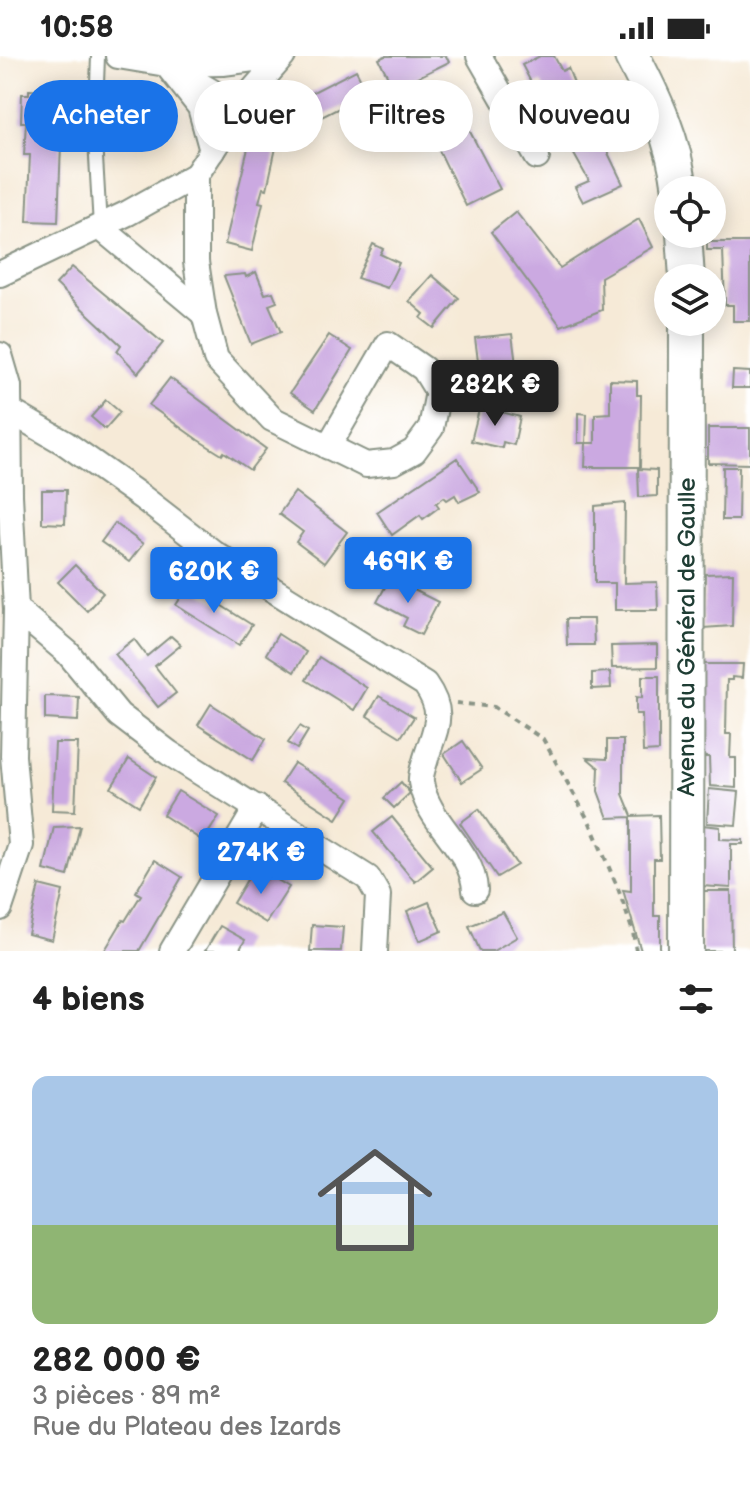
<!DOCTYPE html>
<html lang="fr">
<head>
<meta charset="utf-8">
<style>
  body { margin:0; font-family:"Balsamiq Sans",sans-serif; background:#f2f2f2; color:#222; height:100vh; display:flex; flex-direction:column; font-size:30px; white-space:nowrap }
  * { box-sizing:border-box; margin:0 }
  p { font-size:26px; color:#767676 }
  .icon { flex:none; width:44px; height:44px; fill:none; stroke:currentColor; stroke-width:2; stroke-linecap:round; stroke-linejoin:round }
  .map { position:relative; height:895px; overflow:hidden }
  .details { display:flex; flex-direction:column; background:#fff; flex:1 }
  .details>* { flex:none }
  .top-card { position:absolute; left:24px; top:24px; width:702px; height:72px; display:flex; gap:16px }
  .tools { position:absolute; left:654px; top:120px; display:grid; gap:16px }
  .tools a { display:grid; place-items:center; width:72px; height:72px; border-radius:50%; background:#fff; box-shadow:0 4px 20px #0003; font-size:40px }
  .price { position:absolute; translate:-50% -68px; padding:0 18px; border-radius:8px; background:#1a73e8; color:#fff; font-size:26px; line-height:52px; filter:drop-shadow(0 2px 4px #0008) }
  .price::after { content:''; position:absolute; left:50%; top:48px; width:24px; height:18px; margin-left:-12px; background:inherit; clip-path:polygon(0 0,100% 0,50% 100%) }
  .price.on { background:#222; color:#fff }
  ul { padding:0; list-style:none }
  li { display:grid; align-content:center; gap:16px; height:424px; padding:0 32px }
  li span { display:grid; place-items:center; height:248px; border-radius:16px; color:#555 }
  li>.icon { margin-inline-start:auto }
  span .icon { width:144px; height:144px; fill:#fffc; stroke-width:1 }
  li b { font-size:34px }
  h2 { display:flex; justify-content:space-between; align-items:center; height:96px; padding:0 32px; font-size:34px }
  .tag { padding:0 28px; border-radius:36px; background:#fff; box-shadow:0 4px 20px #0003; font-size:28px; line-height:72px }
  .tag.on { background:#1a73e8; color:#fff }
  .status { display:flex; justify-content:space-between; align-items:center; height:56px; padding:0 40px; background:#fff; direction:ltr }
  .status svg { height:22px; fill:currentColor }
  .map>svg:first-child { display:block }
  .building { fill:#cba9e1 }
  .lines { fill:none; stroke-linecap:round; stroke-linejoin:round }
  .lane-casing { stroke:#8a9486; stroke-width:16 }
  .street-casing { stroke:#8a9486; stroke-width:28 }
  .secondary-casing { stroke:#8a9486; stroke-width:38 }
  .path { stroke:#8a9486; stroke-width:4; stroke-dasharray:6 6; stroke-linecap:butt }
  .lane { stroke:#fff; stroke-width:12 }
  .street { stroke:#fff; stroke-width:24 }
  .secondary { stroke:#fff; stroke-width:34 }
  .labels { text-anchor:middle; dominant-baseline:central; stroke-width:7; stroke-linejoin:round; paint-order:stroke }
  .street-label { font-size:24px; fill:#1f3d34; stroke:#fff }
</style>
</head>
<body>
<div class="status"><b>10:58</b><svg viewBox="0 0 49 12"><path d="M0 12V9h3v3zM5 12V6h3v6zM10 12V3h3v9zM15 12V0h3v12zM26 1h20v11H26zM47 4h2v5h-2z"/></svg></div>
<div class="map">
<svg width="750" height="895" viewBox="0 0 750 895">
  <rect width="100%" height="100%" fill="#fff"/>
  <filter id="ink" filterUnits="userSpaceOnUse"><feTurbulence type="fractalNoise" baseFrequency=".0125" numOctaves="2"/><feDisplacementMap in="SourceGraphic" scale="16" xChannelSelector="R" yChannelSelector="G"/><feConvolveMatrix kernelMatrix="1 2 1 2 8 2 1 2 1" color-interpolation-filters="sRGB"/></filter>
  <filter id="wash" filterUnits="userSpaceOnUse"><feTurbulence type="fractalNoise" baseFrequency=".006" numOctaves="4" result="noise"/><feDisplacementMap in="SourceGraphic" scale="32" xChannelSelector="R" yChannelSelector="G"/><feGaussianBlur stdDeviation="1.8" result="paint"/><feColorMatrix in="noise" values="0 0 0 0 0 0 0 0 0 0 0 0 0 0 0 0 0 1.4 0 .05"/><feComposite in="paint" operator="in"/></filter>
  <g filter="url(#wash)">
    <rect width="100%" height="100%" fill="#f6ead7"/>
    <g id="blocks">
      <g class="building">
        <path d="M385,0H446L449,6L394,33L379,3Z"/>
        <path d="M540,0H554L562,15L568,12L578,38L554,51L541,26L533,30L522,9Z"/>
        <path d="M356,14L373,47L348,60L343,50L290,77L278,54Z"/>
        <path d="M29,34L63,36L58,166L27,165L30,99H24L26,66H21L22,38H29Z"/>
        <path d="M581,66L584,71L589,69L596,72L623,128L583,146L575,131L589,125L561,75Z"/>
        <path d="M466,68L500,133L466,150L434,84Z"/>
        <path d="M259,72L277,87L267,133L263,132L259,146L263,147L252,195L225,188L251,80Z"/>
        <path d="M516,156L560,212L639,163L653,191L601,221L602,254L561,270L491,176Z"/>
        <path d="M707,186H750V265H733V249H725L723,194H707Z"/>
        <path d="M373,188L383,193L380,198L399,207L387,232L357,222Z"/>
        <path d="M72,211L163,287L138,317L117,295L121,289L56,228Z"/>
        <path d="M256,216L265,238L273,236L277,246L269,249L281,276L251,288L224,220L245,218L246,221Z"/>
        <path d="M432,219L459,242L434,272L421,262L424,258L409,245Z"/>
        <path d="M512,278L517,316L480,320L475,282Z"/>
        <path d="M329,279L352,294L315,354L290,337Z"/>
        <path d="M733,315L750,316V332H732Z"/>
        <path d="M170,322L266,393L250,414L224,396L222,399L198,384L149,349Z"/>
        <path d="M610,324L637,325V339H641L640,411H585L586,387H595V358L610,357Z"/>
        <path d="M106,344L120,356L105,373L91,361Z"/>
        <path d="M480,350L520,361L514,389L503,386L502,392L471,385Z"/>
        <path d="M578,357L587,358L586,387H578Z"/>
        <path d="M708,372H750V408L708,407Z"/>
        <path d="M457,402L480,436L459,446L455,439L447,444L444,441L436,447L439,451L423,463L420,459L392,479L377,456Z"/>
        <path d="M723,411H739L738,464H722Z"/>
        <path d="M638,413L657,414V440L639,441Z"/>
        <path d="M42,434H66L65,468L42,467Z"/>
        <path d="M295,436L347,476L324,507L296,486L303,476L279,458Z"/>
        <path d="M625,447L624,527L657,526L658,554H615V527H595V450Z"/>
        <path d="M115,467L143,488L129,506L101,486Z"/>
        <path d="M75,509L103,537L87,555L58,526Z"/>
        <path d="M733,517L732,570L703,572L705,518Z"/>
        <path d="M390,522L438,546L421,579L403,570L407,562L377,546Z"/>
        <path d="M189,529L252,569L239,589L176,549Z"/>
        <path d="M566,563H593L594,589H567Z"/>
        <path d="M278,578L306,596L294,616L266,598Z"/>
        <path d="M171,580L181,589L155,610L176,637L158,651L115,598L134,583L147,600Z"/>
        <path d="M657,589V611L612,612L611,590Z"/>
        <path d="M319,601L367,632L354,654L306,624Z"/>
        <path d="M704,608H743L742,622L732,621V624H727L726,678H731L730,702H736V732L710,730L709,701H703Z"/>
        <path d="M610,616L611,632L592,633V617Z"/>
        <path d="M642,620H659V695L643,696L642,658H636V641L642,642Z"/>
        <path d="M45,640L79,641L78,665L45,663Z"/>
        <path d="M379,640L414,661L401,681L367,660Z"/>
        <path d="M211,648L266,683L253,704L198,669Z"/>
        <path d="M300,670L308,675L297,693L288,687Z"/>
        <path d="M607,684H623V738L632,760L659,759L660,803H654V860H660V895H641L623,834L631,835V761L608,762L598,735L599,712L587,702L607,703Z"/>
        <path d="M463,685L482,713L462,726L444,698Z"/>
        <path d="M55,687H78L75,755L52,754Z"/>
        <path d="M129,703L156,721L139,750L111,732Z"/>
        <path d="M294,707L350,742L337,763L281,727Z"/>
        <path d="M401,726L410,737L394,752L384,742Z"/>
        <path d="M709,733L739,736L736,769L707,767Z"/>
        <path d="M178,735L219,760L203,785L163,759Z"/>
        <path d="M479,753L517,809L497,821L460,767Z"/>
        <path d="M392,761L433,811L415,826L373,776Z"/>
        <path d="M702,769L720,771V783L743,784V788H731V832L702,830Z"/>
        <path d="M80,770L68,820L44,814L54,771Z"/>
        <path d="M155,804L182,821L139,895H106L105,894L123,864L125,865L141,839L136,836Z"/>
        <path d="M253,814L267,823L269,819L289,831L266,867L233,847Z"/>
        <path d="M39,829L63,835L52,884L28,878Z"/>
        <path d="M702,835H731L732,895H702Z"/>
        <path d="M429,846L442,875L419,885L407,855Z"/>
        <path d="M503,856L517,881L493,895H480L469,870Z"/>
        <path d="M312,869L343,871L341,895H310Z"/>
        <path d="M220,870L245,884L239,895H205Z"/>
      </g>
    </g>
  </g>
  <g filter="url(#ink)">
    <use href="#blocks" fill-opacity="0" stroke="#8a9486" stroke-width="2"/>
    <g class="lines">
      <g class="lane-casing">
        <path id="lane" d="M98,0L95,84L100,171"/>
      </g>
      <g class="street-casing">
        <g id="street">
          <path d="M118,0L166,8L223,7L279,0"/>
          <path d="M283,0L248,40L196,119V206L204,258L216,303L272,363L366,409L394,406L414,395L431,372L438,336L424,313L388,288L328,391"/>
          <path d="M479,0L537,101"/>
          <path d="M166,8L200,51L212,95"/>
          <path d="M178,16L240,52"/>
          <path d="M100,171L204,258"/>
          <path d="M0,218L128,157L196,119"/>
          <path d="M0,299L9,330L10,439L16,553L68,597L119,659L169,697L368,822L378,839L375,895"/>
          <path d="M10,355L65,387L143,442L214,497L425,628C446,658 436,670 426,702C424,710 420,718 421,726C427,767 473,793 475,834"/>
          <path d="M0,852L21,789L13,700L16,553"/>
          <path d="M172,895L257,751"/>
        </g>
      </g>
      <g class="secondary-casing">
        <g id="secondary">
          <path d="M632,0C655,44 674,84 680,134"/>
          <path d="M684,178L687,222"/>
          <path id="s1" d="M686,895L687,266"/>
        </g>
      </g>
      <path class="path" d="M456,647L494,651L543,683L590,767L619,835L633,876L636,895"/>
      <use href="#lane" class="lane"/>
      <use href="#street" class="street"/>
      <use href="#secondary" class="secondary"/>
    </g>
  </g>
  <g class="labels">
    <g class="street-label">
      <text stroke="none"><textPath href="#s1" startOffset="314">Avenue du Général de Gaulle</textPath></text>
    </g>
  </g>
</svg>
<div class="tools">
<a><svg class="icon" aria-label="locate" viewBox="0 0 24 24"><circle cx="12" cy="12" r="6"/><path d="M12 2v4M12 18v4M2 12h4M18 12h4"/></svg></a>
<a><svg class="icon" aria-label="layers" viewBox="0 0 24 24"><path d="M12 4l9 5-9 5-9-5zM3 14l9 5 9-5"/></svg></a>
</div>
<b class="price on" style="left:495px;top:372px">282K €</b>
<b class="price" style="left:408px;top:549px">469K €</b>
<b class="price" style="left:214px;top:559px">620K €</b>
<b class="price" style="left:261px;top:840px">274K €</b>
<div class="top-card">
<a class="tag on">Acheter</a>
<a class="tag">Louer</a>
<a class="tag">Filtres</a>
<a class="tag">Nouveau</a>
</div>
</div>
<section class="details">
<h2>4 biens<svg class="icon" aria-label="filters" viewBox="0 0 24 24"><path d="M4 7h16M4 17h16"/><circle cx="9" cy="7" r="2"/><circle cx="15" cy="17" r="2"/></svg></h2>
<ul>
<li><span style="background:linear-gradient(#a9c7e8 60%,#8fb573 0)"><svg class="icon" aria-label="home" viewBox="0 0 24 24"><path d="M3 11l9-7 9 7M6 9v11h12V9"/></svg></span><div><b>282 000 €</b><p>3 pièces · 89 m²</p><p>Rue du Plateau des Izards</p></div></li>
</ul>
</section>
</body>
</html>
